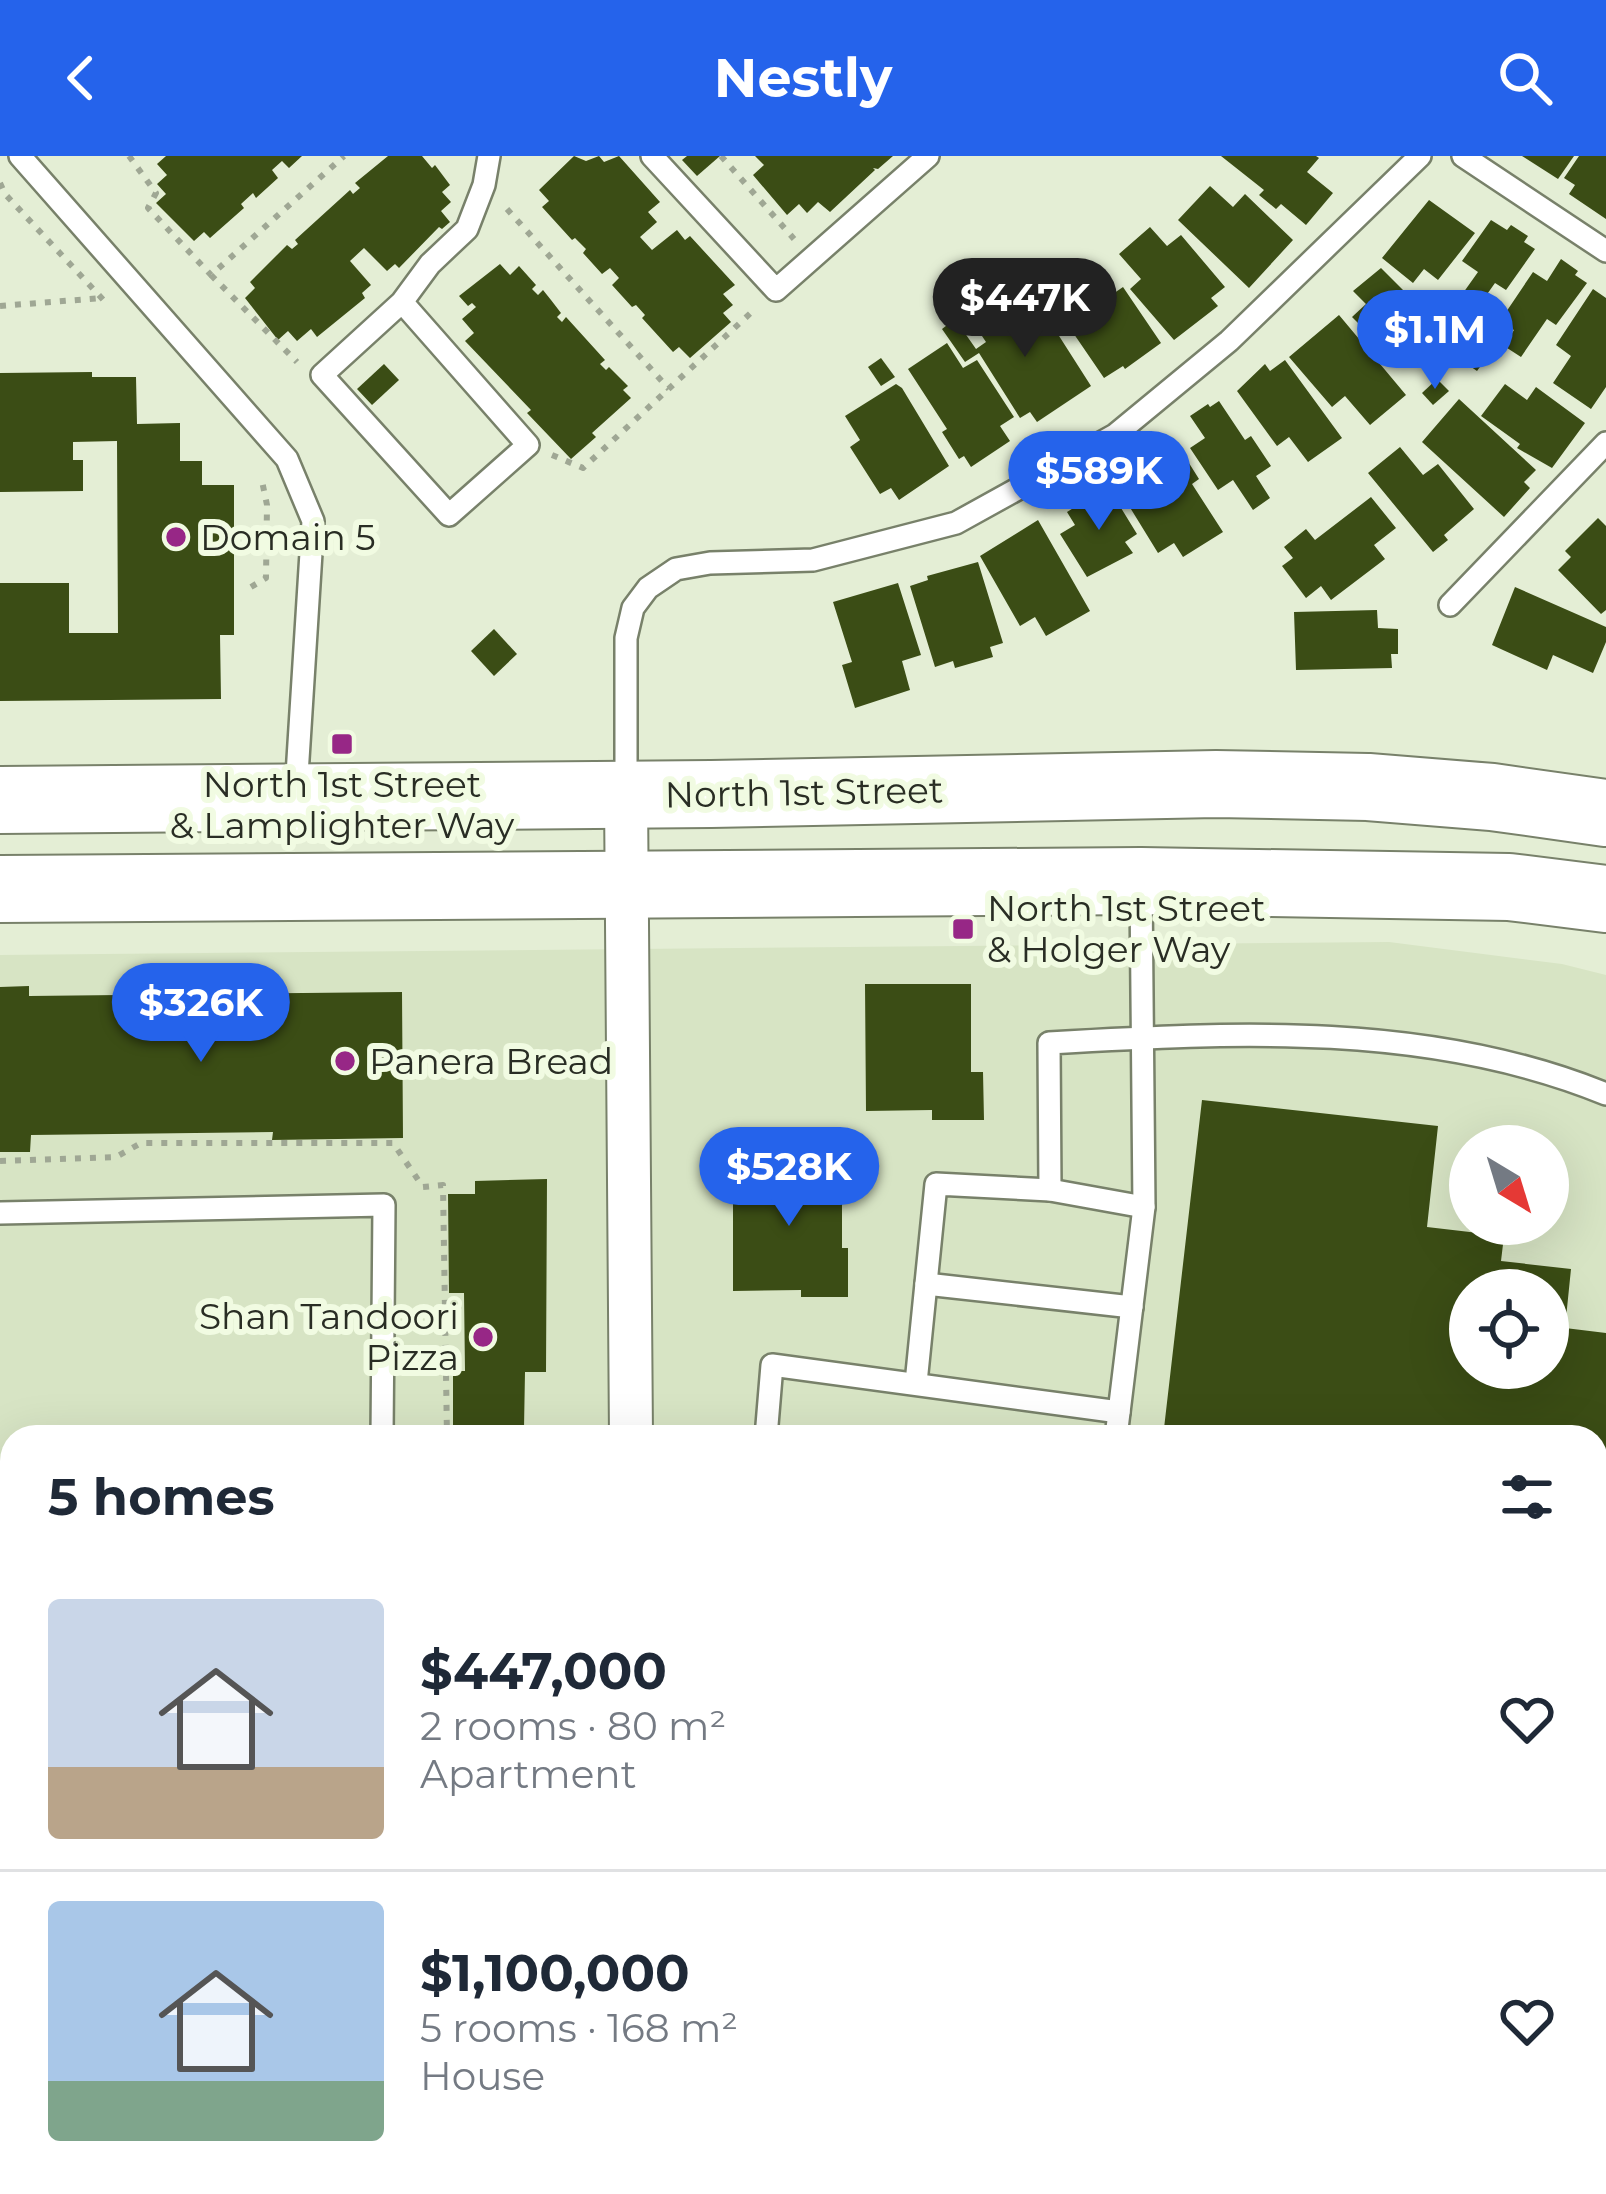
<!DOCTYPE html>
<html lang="en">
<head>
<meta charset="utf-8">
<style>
  body { margin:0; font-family:Montserrat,sans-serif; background:#f2f2f3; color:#1f2937; height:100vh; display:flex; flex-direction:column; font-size:45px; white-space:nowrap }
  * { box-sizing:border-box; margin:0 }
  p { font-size:39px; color:#747a83 }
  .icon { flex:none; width:66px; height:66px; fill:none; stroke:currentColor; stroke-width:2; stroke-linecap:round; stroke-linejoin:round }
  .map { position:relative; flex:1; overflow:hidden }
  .drawer { position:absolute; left:0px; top:1269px; width:1608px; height:771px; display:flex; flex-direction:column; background:#fff; border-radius:36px 36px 0 0; box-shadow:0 12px 48px #0002 }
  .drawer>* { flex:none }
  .needle { width:78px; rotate:142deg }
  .buttons { position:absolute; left:1449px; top:969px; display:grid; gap:24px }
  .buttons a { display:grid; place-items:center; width:120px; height:120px; border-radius:50%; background:#fff; box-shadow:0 12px 48px #0002; font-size:60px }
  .price { position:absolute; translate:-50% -102px; padding:0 27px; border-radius:42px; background:#2563eb; color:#fff; font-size:39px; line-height:78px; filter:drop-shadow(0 3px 6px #0008) }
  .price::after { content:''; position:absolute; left:50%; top:72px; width:36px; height:27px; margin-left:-18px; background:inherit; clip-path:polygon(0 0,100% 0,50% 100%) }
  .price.active { background:#222; color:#fff }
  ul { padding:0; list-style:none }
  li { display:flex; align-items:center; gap:36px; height:300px; padding:0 48px }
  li+li { border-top:3px solid #e0e1e3 }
  li span { display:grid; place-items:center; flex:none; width:336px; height:240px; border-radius:12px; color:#555 }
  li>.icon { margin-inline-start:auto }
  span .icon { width:144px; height:144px; fill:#fffc; stroke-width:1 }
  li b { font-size:51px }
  h2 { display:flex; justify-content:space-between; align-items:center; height:144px; padding:0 48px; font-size:51px }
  header { display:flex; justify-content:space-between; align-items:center; height:156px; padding:0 48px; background:#2563eb; color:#fff; font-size:54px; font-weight:700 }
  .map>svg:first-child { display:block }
  .built { fill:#d7e4c4; fill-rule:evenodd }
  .building { fill:#3b4d15; fill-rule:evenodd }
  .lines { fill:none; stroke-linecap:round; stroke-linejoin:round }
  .service-casing { stroke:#78816a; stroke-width:26 }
  .minor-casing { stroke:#78816a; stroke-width:46 }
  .tertiary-casing { stroke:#78816a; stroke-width:58 }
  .primary-casing { stroke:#78816a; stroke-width:70 }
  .path { stroke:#9fa794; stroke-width:6; stroke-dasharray:6 9; stroke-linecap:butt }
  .service { stroke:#fff; stroke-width:21 }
  .minor { stroke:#fff; stroke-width:42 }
  .tertiary { stroke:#fff; stroke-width:54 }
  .primary { stroke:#fff; stroke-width:66 }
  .poi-dot { fill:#972786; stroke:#f1fbe2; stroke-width:4.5 }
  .labels { text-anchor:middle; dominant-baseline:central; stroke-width:12; stroke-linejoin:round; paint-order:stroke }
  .poi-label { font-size:36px; fill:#292d24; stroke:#f1fbe2; text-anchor:start }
  .street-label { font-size:36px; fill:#292d24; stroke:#f1fbe2 }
</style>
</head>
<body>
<header><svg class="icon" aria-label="back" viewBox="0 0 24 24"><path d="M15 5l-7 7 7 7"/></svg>Nestly<svg class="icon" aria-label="search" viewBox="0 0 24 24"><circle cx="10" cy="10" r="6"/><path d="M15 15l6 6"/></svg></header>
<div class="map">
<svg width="1606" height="2038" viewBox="0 0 1606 2038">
  <rect width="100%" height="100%" fill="#e4eed5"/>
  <g class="built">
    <path d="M1389,786L1562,808L1606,819V1979L1596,1992V1281H12V1764H0V799ZM1470,990H1548V1068H1470ZM1470,1134H1548V1212H1470Z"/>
    <path d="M589,2028H1567L1559,2038H588Z"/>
  </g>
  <g class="building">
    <path d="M166,0H302L289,12L282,5L272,14L278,22L256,42L253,37L241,48L244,52L210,82L204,76L194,85L156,47L166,38L157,28L167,19L157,8Z"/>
    <path d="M388,0H422L432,12L435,9L450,29L442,36L451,46L441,55L450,66L442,73L439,71L399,112L395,108L387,115L364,92L350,105L371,129L362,137L365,142L317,181L311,173L297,185L288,175L278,184L245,142L255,132L250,126L287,89L292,93L298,88L295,84L350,34L353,38L360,32L355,27Z"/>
    <path d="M574,0L586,5L599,0L604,6L619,0L660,46L648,56L657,66L640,81L652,94L677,74L685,84L690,80L735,129L723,138L733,149L723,157L731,166L690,202L679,191L673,196L642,162L645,159L636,149L632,151L612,129L619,122L610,112L602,118L583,97L586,93L575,82L572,84L542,51L549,45L539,34Z"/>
    <path d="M687,0H720L697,20L682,4Z"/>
    <path d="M755,0H893L878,13L873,12L875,14L830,56L818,46L807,57L799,48L787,59L753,19L764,9Z"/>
    <path d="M1221,0H1316L1319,2L1307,16L1333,37L1306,69L1281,48L1276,53L1259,39L1264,34Z"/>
    <path d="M1522,0H1574L1558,23Z"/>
    <path d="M1579,0H1606V63L1569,38L1575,29L1564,22Z"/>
    <path d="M1210,30L1233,51L1245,38L1293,84L1249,132L1178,64Z"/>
    <path d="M1429,44L1475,77L1438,124L1424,113L1413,127L1382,102Z"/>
    <path d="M1491,64L1507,74L1511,69L1528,80L1524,86L1535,93L1506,134L1495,127L1468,165L1451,154L1478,116L1462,105Z"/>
    <path d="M1150,71L1167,90L1181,79L1225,131L1211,142L1218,150L1174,184L1130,133L1141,123L1119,98Z"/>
    <path d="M1561,103L1578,115L1575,119L1587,127L1556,169L1547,163L1521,201L1504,190L1514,174L1500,165L1533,116L1547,125Z"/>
    <path d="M500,108L510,119L519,110L536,129L532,133L538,139L543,134L551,144L561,157L557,161L562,166L566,161L605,204L600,208L606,214L609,211L628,230L623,234L631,242L592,277L596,281L571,303L527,257L531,254L465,185L474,177L462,163L476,151L472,147L468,150L459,140Z"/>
    <path d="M1381,112L1417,148L1406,159L1440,194L1426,208L1413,195L1399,208L1352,161L1366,148L1353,135Z"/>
    <path d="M1087,114L1107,142L1123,131L1161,187L1125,213L1123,210L1104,222L1048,140L1064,123L1067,127Z"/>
    <path d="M1593,133L1606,142V231L1591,253L1553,227L1571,200L1556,189Z"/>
    <path d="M1016,145L1023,157L1038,147L1091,230L1037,266L1030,256L1020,262L979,197L965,206L942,173L955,163L976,193L986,186L976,171Z"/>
    <path d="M1339,159L1406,239L1370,269L1345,240L1332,251L1289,201Z"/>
    <path d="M947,187L963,212L977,204L1014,261L1000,270L1010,285L971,311L964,300L959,303L942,276L947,273L908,213Z"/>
    <path d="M1475,191L1488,200L1477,215L1464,206Z"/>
    <path d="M881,202L895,221L881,230L868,211Z"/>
    <path d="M1285,204L1342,282L1308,306L1289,281L1277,290L1237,235L1265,208L1270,215Z"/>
    <path d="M384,208L399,224L372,249L357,233Z"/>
    <path d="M92,216V221H136L137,268L180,267V305H202V329H234V479H220L221,543L0,545V427H69V477H118L117,285L73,286V304H83V335L0,336V217Z"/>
    <path d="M1437,223L1449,235L1433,249L1422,237Z"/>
    <path d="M896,228L902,232L949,310L899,344L891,332L880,338L850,291L860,284L845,260Z"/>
    <path d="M1505,228L1527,244L1536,231L1585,267L1552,312L1517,292L1520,288L1481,260Z"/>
    <path d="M1459,243L1536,314L1524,326L1530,332L1504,361L1422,286Z"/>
    <path d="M1219,245L1245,284L1251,280L1271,310L1256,320L1270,342L1253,354L1233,324L1218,334L1190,292L1205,282L1190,260L1208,248L1210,251Z"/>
    <path d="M1163,279L1170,292L1177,288L1199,323L1192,328L1223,376L1183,401L1174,387L1158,397L1118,332L1134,322L1122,304Z"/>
    <path d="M1400,291L1423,319L1438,308L1474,353L1444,379L1448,384L1433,396L1368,317Z"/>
    <path d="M1110,334L1137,378L1125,386L1133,397L1087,421L1060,378L1075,369L1067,356L1096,338L1098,342Z"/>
    <path d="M1371,341L1396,372L1374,389L1385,403L1331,444L1321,430L1306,442L1282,410L1293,402L1284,391L1306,373L1315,384Z"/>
    <path d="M1598,362L1606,370V454L1601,458L1558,414L1571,401L1565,395Z"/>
    <path d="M1038,364L1090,455L1046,480L1035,461L1020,470L980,400Z"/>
    <path d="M978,406L1003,487L990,491L993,501L955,512L953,505L935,511L910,430L928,424L927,420Z"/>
    <path d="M898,427L921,499L902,505L910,534L855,552L842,509L852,506L833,446Z"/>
    <path d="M1515,431L1606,471V486L1593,517L1553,499L1547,514L1492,489Z"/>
    <path d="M1377,454L1378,472L1398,473V498H1391L1392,512L1296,514L1294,456Z"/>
    <path d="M494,473L517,498L494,520L471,495Z"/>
    <path d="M865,828H971V916H983L984,964H932V954L866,955Z"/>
    <path d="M29,830V840L402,836L403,982L272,984L273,976L31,979L30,996H0V831Z"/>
    <path d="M1202,944L1438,970L1427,1071L1504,1080L1501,1105L1571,1113L1565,1172L1606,1177V1599L1599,1660H1596V1281H1163ZM1470,1134H1548V1212H1470Z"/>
    <path d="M842,1007V1092H848V1141H801V1134L733,1135V1008Z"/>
    <path d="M547,1023L546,1216H525L524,1272L514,1271V1281H453V1215H465L464,1137H449L448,1038H475V1025Z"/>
    <path d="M12,1555V1687H0V1556Z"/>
  </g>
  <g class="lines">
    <g class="service-casing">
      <g id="service">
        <path d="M20,0L287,303L313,365L296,635"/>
        <path d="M652,0L776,134L928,0"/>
        <path d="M1463,0L1606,95"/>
        <path d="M402,146L528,289L449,359L322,219L402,146L430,108L467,73L484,29L489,0"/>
        <path d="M1450,449L1606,287"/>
        <path d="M626,633V482L633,452L648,432L676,413L710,407L813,404L956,367L1115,279L1229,185L1420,0"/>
        <path d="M1050,1034L1049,887C1235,876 1430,866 1606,938"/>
        <path d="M0,1057L384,1049L382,1281"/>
        <path d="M926,1128L1132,1151"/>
        <path d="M916,1227L936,1028L1050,1034L1144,1051"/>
        <path d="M766,1281L772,1209L1119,1256"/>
        <path d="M1116,1281L1144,1051L1141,731"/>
        <path d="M0,1481H12"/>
        <path d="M0,1739L12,1737"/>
        <path d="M1596,1884L1606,1816"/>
        <path d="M1367,2028L1452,2038"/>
        <path d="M996,2038L997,2028"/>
        <path d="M1477,2038L1489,2028"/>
      </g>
    </g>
    <g class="minor-casing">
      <path id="minor" d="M626,639L631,1281"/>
    </g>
    <g class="tertiary-casing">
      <path id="tertiary" d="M564,2038L565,2028"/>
    </g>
    <g class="primary-casing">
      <g id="primary">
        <path d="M0,644L711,638L1216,628L1368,631L1492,641L1606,657"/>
        <path d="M0,733L1141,725L1509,731L1606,743"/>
      </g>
    </g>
    <g class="path">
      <path d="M129,0L156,37L148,52L211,119L344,0"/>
      <path d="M721,0L794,83"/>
      <path d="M0,27L5,38L109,150"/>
      <path d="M507,53L669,233"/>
      <path d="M211,119L297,206"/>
      <path d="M0,150L102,142"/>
      <path d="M552,299L583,312L755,153"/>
      <path d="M251,431L266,422L267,349L262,325"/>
      <path d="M0,1005L116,1001L141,987H393L423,1031L443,1029L447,1281"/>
    </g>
    <use href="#service" class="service"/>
    <use href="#minor" class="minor"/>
    <use href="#tertiary" class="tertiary"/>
    <use href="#primary" class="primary"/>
  </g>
  <g class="poi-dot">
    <circle cx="176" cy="381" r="12"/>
    <rect x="330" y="576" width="24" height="24" rx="6"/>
    <rect x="951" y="761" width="24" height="24" rx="6"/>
    <circle cx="345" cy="905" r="12"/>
    <circle cx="483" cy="1181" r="12"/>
  </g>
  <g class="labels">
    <g class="poi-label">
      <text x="200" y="381">Domain 5</text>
      <text x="342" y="628" text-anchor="middle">North 1st Street<tspan x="342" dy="41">&amp; Lamplighter Way</tspan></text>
      <text x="987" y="752">North 1st Street<tspan x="987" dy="41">&amp; Holger Way</tspan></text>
      <text x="369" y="905">Panera Bread</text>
      <text x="459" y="1160" text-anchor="end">Shan Tandoori<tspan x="459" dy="41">Pizza</tspan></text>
    </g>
    <g class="street-label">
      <text transform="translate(804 636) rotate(-1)">North 1st Street</text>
    </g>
  </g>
</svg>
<div class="buttons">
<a><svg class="needle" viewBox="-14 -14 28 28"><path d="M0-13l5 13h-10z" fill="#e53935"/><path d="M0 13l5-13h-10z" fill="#747a83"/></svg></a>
<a><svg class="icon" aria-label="locate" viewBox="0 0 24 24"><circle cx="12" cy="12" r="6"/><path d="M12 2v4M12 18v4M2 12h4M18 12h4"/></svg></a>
</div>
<b class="price active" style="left:1025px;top:204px">$447K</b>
<b class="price" style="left:1435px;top:236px">$1.1M</b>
<b class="price" style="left:1099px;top:377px">$589K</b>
<b class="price" style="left:201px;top:909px">$326K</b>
<b class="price" style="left:789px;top:1073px">$528K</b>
<section class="drawer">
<h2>5 homes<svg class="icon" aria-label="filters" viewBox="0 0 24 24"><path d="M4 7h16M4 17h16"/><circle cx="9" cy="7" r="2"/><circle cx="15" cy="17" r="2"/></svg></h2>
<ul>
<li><span style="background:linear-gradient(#c9d6e8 70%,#b9a48a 0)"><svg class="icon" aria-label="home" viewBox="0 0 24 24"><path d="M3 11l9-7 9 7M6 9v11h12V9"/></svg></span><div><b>$447,000</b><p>2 rooms · 80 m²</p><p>Apartment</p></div><svg class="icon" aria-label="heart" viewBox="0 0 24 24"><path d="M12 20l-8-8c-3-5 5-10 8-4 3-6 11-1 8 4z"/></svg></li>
<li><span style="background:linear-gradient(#a9c7e8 75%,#7fa58c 0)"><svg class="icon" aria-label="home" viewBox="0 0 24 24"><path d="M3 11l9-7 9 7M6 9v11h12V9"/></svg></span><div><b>$1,100,000</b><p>5 rooms · 168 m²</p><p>House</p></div><svg class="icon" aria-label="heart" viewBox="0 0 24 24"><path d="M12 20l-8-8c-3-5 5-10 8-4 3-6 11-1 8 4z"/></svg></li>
</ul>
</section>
</div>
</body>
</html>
